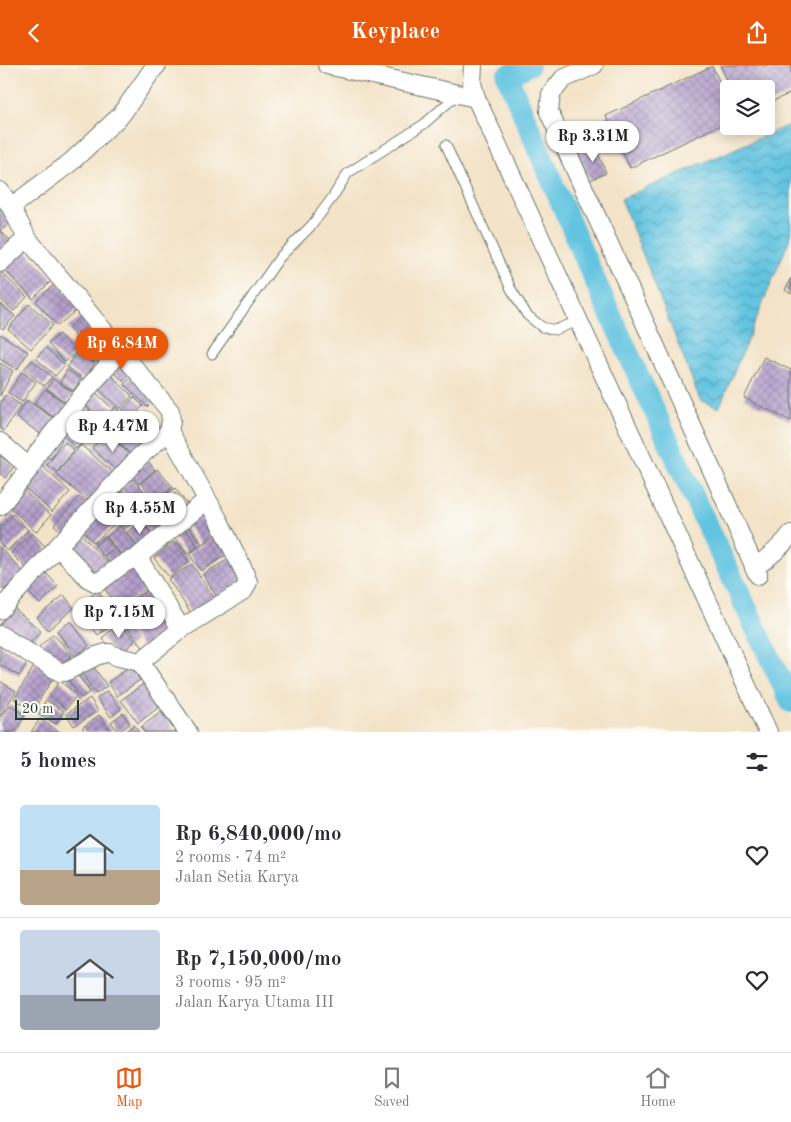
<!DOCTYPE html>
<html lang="en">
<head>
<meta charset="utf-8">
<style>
  body { margin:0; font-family:"Old Standard TT",serif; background:#f2f2f3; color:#2b2b33; height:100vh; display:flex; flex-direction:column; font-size:19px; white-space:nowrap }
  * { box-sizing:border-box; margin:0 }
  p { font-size:16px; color:#7c7c81 }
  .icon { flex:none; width:28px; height:28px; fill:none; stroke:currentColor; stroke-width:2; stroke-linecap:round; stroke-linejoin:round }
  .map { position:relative; height:667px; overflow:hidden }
  .side { display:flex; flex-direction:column; background:#fff; flex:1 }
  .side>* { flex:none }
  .tools { position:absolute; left:720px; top:15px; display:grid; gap:10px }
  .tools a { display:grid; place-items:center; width:55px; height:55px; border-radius:5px; background:#fff; box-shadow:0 2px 12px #0003; font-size:25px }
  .scale { position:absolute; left:15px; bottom:12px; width:64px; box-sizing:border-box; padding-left:5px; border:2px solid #1f3d34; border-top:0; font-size:14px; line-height:18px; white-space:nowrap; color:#1f3d34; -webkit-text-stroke:4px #fdfcf7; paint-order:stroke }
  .price { position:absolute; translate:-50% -42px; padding:0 11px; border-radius:18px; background:#fff; color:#222; font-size:16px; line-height:32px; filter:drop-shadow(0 1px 2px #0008) }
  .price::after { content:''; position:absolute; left:50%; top:30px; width:15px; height:11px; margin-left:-8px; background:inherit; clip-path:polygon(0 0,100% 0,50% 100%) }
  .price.selected { background:#ea580c; color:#fff }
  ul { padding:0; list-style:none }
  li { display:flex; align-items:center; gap:15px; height:125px; padding:0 20px }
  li+li { border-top:1px solid #e1e1e2 }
  li span { display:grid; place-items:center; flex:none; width:140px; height:100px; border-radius:5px; color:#555 }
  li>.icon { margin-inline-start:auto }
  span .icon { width:60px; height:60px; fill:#fffc; stroke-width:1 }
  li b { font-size:21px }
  h2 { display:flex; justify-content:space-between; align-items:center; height:60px; padding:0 20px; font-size:21px }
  header { display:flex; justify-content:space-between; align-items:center; height:65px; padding:0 20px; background:#ea580c; color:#fff; font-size:22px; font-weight:600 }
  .dock { display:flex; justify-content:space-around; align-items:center; height:70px; border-top:1px solid #e1e1e2; background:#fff; font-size:14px; color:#7c7c81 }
  .dock a { display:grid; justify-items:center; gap:2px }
  .dock .selected { color:#ea580c }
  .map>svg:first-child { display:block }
  .water { fill:url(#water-waves); stroke:#41808a }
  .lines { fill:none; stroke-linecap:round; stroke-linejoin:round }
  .canal { stroke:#63c4e1; stroke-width:22 }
  .building { fill:url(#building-cross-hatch) }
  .lane-casing { stroke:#697768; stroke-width:11 }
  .street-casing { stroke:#697768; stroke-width:20 }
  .lane { stroke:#fff; stroke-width:9 }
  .street { stroke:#fff; stroke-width:18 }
</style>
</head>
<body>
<header><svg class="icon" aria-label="back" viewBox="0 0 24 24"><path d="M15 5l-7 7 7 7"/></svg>Keyplace<svg class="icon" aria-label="share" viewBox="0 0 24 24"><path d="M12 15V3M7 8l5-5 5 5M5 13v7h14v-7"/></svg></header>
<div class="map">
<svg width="791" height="667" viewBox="0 0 791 667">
  <defs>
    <pattern id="water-waves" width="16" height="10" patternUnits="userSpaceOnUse" patternTransform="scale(1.25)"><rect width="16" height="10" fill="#63c4e1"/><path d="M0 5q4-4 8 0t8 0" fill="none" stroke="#51a0b7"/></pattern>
    <pattern id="building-cross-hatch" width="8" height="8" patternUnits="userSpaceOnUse" patternTransform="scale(1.25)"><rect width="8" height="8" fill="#b49ecb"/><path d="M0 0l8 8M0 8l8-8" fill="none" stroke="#9282a6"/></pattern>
  </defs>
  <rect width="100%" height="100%" fill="#fdfcf7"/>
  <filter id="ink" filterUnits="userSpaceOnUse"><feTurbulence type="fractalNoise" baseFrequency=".02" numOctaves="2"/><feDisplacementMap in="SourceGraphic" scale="10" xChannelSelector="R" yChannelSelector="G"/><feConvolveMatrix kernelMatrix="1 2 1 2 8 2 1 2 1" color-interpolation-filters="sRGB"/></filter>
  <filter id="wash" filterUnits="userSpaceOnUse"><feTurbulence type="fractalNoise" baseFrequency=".0096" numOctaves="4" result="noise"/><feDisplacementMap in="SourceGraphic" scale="20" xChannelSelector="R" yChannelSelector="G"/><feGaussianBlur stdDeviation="1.12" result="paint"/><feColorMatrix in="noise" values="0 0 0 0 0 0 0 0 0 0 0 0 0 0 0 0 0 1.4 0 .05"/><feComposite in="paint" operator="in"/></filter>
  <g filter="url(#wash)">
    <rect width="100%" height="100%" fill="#f3e3c8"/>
    <path class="water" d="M791,59V171L719,343L700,335L621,134Z"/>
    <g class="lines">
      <path class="canal" d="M529,0L507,11L587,198L696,437L791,637"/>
    </g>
    <g id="blocks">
      <g class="building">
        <path d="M720,0H791V28L766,39V24H731Z"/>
        <path d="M712,1L729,36V56L630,103L606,51Z"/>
        <path d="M596,82L606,108L590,115L579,89Z"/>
        <path d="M0,139L13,156L0,166Z"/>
        <path d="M0,166L10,175L0,187Z"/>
        <path d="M23,183L53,214L33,234L3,203Z"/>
        <path d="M2,208L27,232L14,246L0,234V210Z"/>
        <path d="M791,213V229L785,225Z"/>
        <path d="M57,217L79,243L57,261L36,236Z"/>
        <path d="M1,239L15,251L3,264L0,262V240Z"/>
        <path d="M29,239L53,260L31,284L8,264Z"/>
        <path d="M83,250L114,286L99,299L68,263Z"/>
        <path d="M0,269L28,287L17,305L0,294Z"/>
        <path d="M59,269L76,287L65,297L48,279Z"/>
        <path d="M46,283L65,300L55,311L36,293Z"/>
        <path d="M77,287L95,298L84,314L67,302Z"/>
        <path d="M764,292L791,305V356L744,333Z"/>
        <path d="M121,294L133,306L123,316L111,304Z"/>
        <path d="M32,295L52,312L44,321L24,304Z"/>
        <path d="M0,298L13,306L0,331Z"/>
        <path d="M67,305L81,314L73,326L60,317Z"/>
        <path d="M22,307L36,317L22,337L8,328Z"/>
        <path d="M109,308L132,331L120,344L96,322Z"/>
        <path d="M134,310L156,333L147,342L124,319Z"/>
        <path d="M53,314L74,328L67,338L47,324Z"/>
        <path d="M45,324L68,340L58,355L34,339Z"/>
        <path d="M95,327L113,344L101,356L84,338Z"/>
        <path d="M5,330L21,340L4,366L0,363V338Z"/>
        <path d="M134,332L143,341L131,354L122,345Z"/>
        <path d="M27,335L56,355L45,372L16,352Z"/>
        <path d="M83,339L107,364L95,376L71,352Z"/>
        <path d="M115,342L126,353L112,367L102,357Z"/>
        <path d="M146,346L159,362L147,371L134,355Z"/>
        <path d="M72,354L88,371L76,384L60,367Z"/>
        <path d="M128,354L147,373L131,390L112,371Z"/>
        <path d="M106,368L133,392L119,408L92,383Z"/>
        <path d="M57,372L62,375L51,394L46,391Z"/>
        <path d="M65,377L74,385L57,407L47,400Z"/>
        <path d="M81,380L117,411L92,440L56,409Z"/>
        <path d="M0,391L14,401L6,413L0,409Z"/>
        <path d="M148,396L155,405L139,419L132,410Z"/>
        <path d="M42,401L70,427L52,447L24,422Z"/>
        <path d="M157,404L173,422L156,436L141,418Z"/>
        <path d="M133,414L153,437L140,448L121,424Z"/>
        <path d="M175,423L189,442L177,451L163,432Z"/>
        <path d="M23,425L51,450L36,467L9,442Z"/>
        <path d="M119,425L141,450L125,464L103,438Z"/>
        <path d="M79,432L92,443L67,472L54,460Z"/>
        <path d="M163,434L177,452L166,461L152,443Z"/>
        <path d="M204,442L221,464L202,479L185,457Z"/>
        <path d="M102,444L115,458L94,478L81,464Z"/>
        <path d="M153,446L166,463L155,472L141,455Z"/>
        <path d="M13,449L28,465L7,486L0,479V462Z"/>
        <path d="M141,456L154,472L139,483L127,467Z"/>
        <path d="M181,459L198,481L187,489L170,468Z"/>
        <path d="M120,461L137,481L123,492L107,472Z"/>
        <path d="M32,468L47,483L27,504L11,488Z"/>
        <path d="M220,468L232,486L201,506L189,489Z"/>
        <path d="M81,469L110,501L98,512L70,480Z"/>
        <path d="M106,471L114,483L103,491L95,480Z"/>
        <path d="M173,477L189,497L169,512L154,493Z"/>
        <path d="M0,482L23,507L4,525L0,521Z"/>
        <path d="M115,483L122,492L110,500L104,491Z"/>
        <path d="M232,492L245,515L216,531L203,509Z"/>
        <path d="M129,499L148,521L121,544L102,521Z"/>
        <path d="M192,499L216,536L193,551L168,514Z"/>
        <path d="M46,508L58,521L40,539L27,526Z"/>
        <path d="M98,526L119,556L98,570L77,541Z"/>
        <path d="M146,526L173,562L144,584L117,548Z"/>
        <path d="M64,530L74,543L48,565L37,552Z"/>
        <path d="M14,543L41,566L26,583L0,562V559Z"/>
        <path d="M71,556L89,581L75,591L57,566Z"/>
        <path d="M120,558L135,576L118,591L102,573Z"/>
        <path d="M53,569L72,590L57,603L39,582Z"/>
        <path d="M0,581L28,596L19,611L0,600Z"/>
        <path d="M36,598L55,610L33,645L14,634Z"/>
        <path d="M91,598L107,621L96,629L80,606Z"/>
        <path d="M131,601L140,615L117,631L108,617Z"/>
        <path d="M76,607L90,627L81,633L67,613Z"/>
        <path d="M0,616L16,626L0,652Z"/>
        <path d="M60,616L77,630L66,644L49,630Z"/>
        <path d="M146,617L162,640L138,658L121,635Z"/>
        <path d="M107,626L121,644L111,652L97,633Z"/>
        <path d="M90,633L98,646L74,661L66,649Z"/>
        <path d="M46,635L64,646L56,659L38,649Z"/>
        <path d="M10,640L25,650L15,667H0V656Z"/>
        <path d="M161,647L176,667H144L141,662Z"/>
        <path d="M123,648L130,659L118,667L111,657Z"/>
        <path d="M99,650L112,667H85L82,663Z"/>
        <path d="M40,654L60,667H31Z"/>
        <path d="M134,660L139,667H125Z"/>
      </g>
    </g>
  </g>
  <g filter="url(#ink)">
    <use href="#blocks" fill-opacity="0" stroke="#697768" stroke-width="1"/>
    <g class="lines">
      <g class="lane-casing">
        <g id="lane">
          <path d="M446,80L511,224L527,250L542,262L555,265L578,256"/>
          <path d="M212,289L280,192L312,160L332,133L348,108L424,59L458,29"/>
        </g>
      </g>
      <g class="street-casing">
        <g id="street">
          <path d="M327,0L476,33"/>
          <path d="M473,0L472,18L476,33L768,667"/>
          <path d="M594,0L563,14L551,29L549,47L715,412L758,510"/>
          <path d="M0,126L11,142L27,173L170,346L171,356L169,366L139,392L0,545"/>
          <path d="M11,142L71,97L121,50L153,4L157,0"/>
          <path d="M0,198L27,173"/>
          <path d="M0,377L30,403"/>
          <path d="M0,441L30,403L39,386L89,322L120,287"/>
          <path d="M58,482L89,514L97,518C106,513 124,496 132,495C135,494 137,495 140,496L181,564"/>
          <path d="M138,495L139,491L147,484L207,435"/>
          <path d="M754,503C768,493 781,483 791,469"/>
          <path d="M0,570L60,607H65L96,591L106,588H110L115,591L140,597L181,564L244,525L248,517L242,502L218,454L169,366"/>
          <path d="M140,597L188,667"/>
        </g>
      </g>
      <use href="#lane" class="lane"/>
      <use href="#street" class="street"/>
    </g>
  </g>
</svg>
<div class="tools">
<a><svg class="icon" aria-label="layers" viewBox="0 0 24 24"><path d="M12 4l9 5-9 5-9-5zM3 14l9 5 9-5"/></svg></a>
</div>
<div class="scale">20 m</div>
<b class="price" style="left:593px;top:98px">Rp 3.31M</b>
<b class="price selected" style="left:122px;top:305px">Rp 6.84M</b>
<b class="price" style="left:113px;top:388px">Rp 4.47M</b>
<b class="price" style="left:140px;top:470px">Rp 4.55M</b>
<b class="price" style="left:119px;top:574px">Rp 7.15M</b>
</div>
<section class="side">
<h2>5 homes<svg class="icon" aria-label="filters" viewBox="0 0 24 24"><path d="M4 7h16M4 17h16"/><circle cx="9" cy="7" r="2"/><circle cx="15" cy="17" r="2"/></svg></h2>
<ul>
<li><span style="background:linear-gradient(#bfe0f5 65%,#b9a48a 0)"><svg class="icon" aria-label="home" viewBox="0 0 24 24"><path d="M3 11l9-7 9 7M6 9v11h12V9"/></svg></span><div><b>Rp 6,840,000/mo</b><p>2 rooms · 74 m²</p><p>Jalan Setia Karya</p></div><svg class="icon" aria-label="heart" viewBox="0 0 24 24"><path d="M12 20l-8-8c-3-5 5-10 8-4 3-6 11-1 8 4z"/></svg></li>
<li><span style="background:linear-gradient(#c9d6e8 65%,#9aa5b1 0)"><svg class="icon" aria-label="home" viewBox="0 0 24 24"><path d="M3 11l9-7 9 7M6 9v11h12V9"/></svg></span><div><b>Rp 7,150,000/mo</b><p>3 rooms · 95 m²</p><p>Jalan Karya Utama III</p></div><svg class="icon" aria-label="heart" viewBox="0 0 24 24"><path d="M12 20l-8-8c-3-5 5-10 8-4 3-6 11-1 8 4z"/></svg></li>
</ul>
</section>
<nav class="dock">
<a class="selected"><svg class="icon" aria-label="map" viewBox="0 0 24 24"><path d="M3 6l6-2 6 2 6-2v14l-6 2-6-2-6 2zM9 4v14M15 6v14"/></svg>Map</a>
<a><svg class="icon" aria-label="saved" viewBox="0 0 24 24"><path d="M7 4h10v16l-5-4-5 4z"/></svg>Saved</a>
<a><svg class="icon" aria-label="home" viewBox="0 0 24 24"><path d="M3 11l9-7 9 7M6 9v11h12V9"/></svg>Home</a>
</nav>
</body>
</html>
